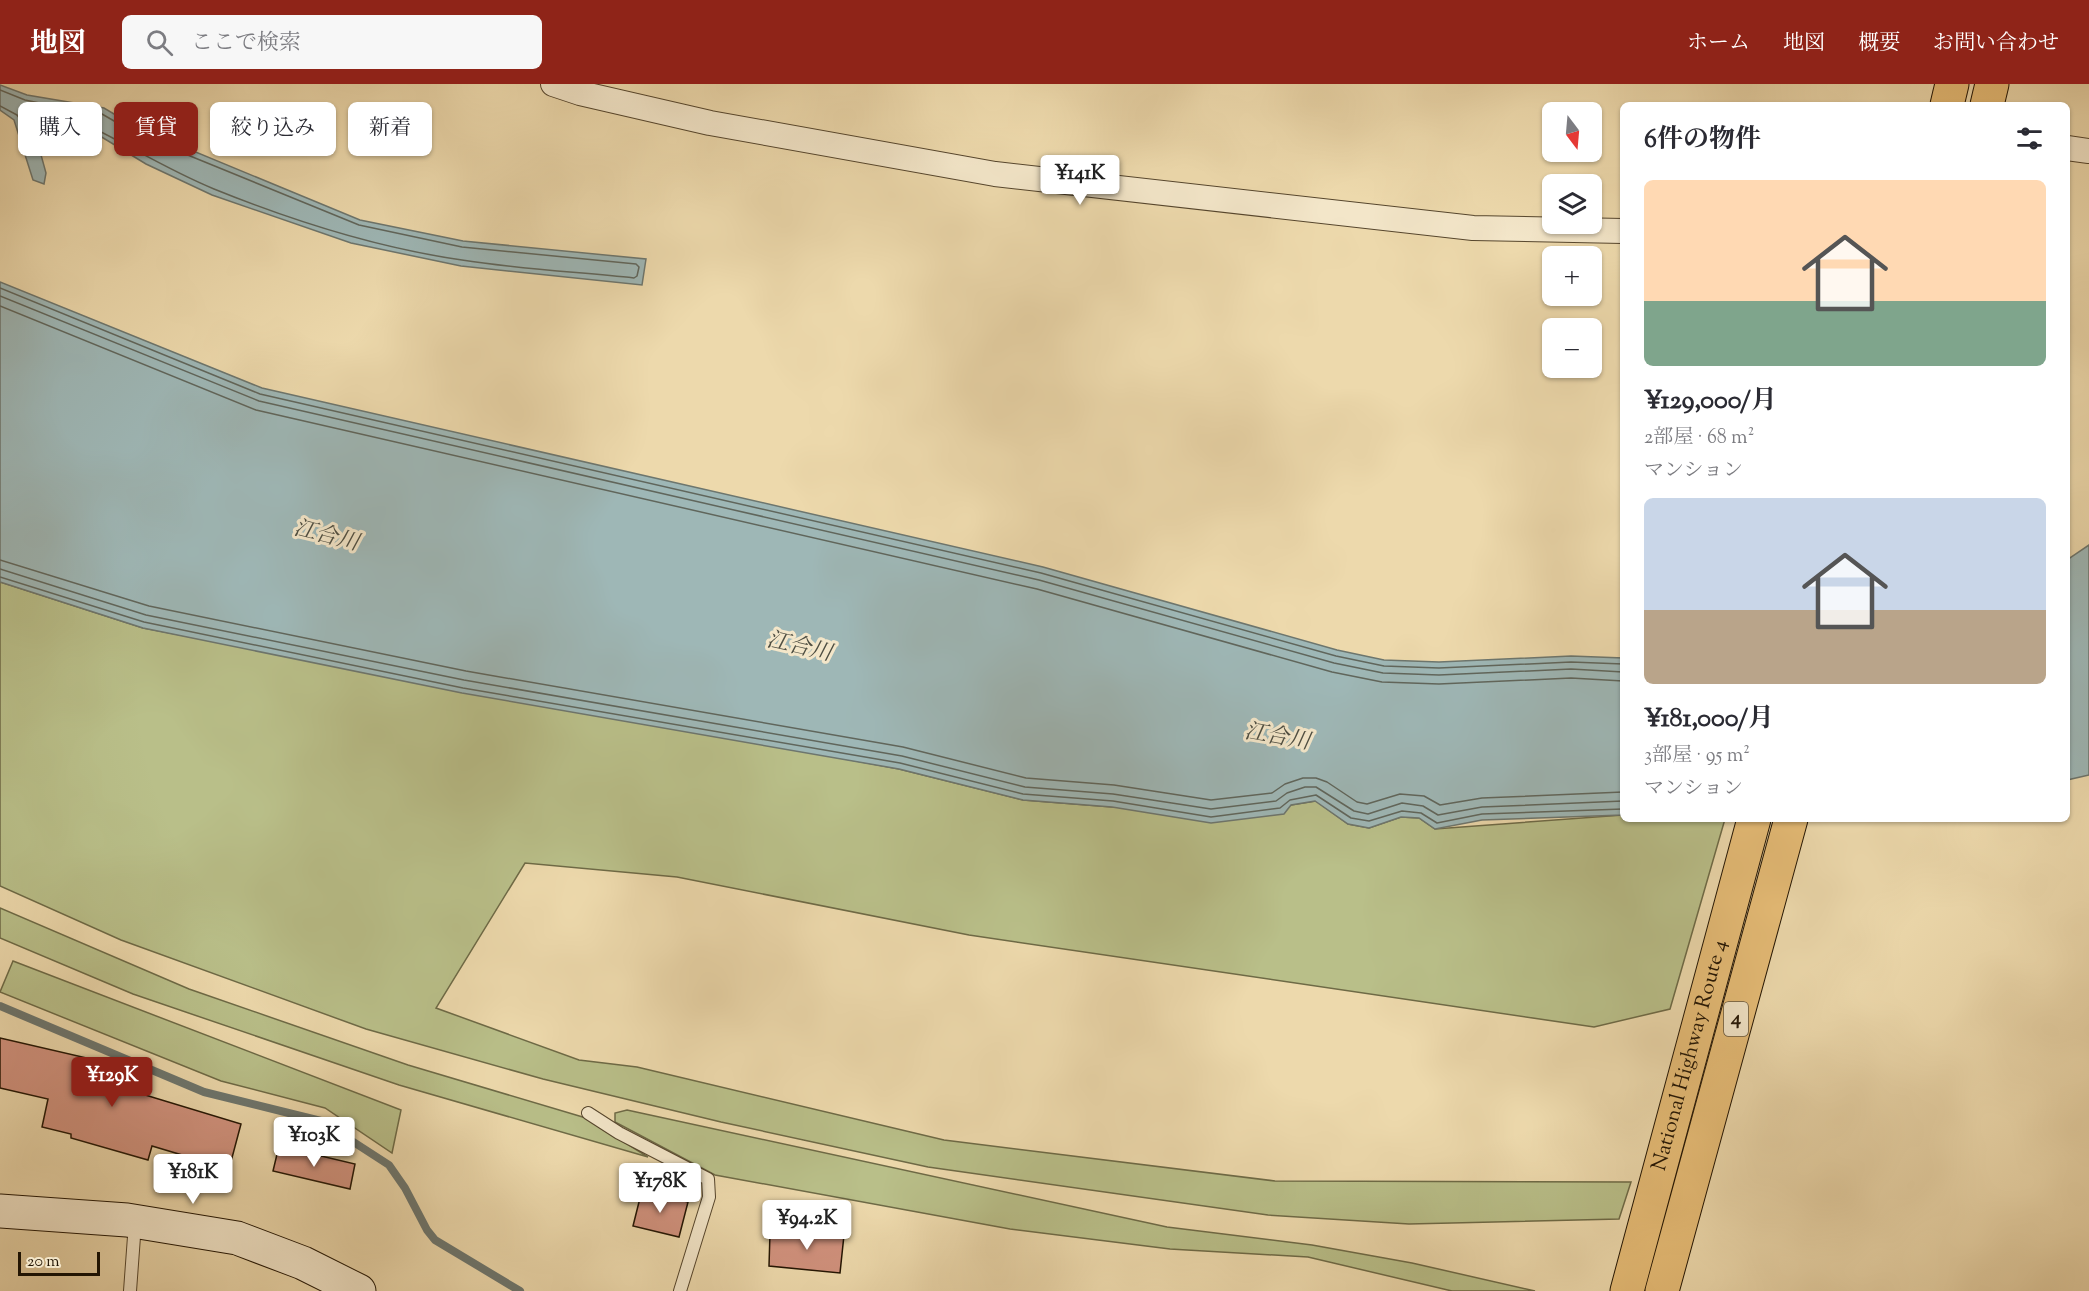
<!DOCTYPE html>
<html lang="ja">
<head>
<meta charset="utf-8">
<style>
  body { margin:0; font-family:"Sorts Mill Goudy","Noto Serif JP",serif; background:#f7f7f7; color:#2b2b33; height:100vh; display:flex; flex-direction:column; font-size:22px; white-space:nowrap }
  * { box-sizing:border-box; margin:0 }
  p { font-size:20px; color:#7c7c81 }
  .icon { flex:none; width:33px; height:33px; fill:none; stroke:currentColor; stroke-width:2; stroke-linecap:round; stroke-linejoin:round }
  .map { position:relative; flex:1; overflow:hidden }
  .drawer { position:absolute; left:1620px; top:18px; width:450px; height:720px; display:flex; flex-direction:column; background:#fff; border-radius:9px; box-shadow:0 2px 4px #0004 }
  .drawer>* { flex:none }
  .banner { position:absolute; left:18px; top:18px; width:570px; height:54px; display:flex; gap:12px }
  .needle { width:39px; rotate:164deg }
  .buttons { position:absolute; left:1542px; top:18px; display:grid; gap:12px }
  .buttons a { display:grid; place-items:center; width:60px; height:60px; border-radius:9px; background:#fff; box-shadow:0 2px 4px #0004; font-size:30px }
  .scale { position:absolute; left:18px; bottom:15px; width:82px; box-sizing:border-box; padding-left:6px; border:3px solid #231503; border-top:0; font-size:16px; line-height:21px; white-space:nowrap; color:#231503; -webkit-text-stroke:4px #f3e6c9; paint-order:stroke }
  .price { position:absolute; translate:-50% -51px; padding:0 14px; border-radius:6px; background:#fff; color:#222; font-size:20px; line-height:39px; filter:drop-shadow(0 2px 3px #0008) }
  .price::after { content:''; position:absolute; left:50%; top:36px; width:18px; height:14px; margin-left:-9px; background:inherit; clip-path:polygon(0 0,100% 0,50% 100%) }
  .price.selected { background:#8f2418; color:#fff }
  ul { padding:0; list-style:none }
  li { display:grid; align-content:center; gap:12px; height:318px; padding:0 24px }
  li span { display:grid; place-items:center; height:186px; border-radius:9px; color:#555 }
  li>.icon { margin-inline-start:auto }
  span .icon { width:108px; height:108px; fill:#fffc; stroke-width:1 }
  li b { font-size:26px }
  h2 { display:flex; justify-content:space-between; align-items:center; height:72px; padding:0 24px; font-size:26px }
  .chip { padding:0 21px; border-radius:9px; background:#fff; box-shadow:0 2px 4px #0004; font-size:21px; line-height:54px }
  .chip.selected { background:#8f2418; color:#fff }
  header { display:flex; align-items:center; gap:36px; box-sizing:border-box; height:84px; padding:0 30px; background:#8f2418; color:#fff }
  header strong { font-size:28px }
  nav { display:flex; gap:33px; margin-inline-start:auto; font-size:21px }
  .search { width:420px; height:54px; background:#f7f7f7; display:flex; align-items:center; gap:15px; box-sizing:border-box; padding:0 21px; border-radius:9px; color:#7c7c81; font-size:22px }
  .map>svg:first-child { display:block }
  .green { fill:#b9bf89; stroke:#6e6a46; stroke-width:1.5 }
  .water { fill:#9eb7b6; stroke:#6d766e; stroke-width:1.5 }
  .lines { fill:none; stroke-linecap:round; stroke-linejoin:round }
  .shore { stroke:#60665c; stroke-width:1.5 }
  .stream { stroke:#6d766e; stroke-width:8 }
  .building { fill:#d1927e; stroke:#231503; stroke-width:1.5 }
  .lane-casing { stroke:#56462d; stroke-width:14 }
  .street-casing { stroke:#56462d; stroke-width:26 }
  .secondary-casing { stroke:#231503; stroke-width:35 }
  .highway-casing { stroke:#231503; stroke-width:35 }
  .lane { stroke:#f3e6c9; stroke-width:12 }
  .street { stroke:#f3e6c9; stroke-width:24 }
  .secondary { stroke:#f3e6c9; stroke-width:33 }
  .highway { stroke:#e6bc76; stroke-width:33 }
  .labels { text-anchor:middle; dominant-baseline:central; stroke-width:6; stroke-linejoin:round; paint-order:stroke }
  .shield { fill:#f3e6c9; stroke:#61543e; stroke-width:1.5 }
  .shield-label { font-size:20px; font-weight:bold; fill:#231503 }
  .street-label { font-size:21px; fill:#231503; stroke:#f3e6c9 }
  .water-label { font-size:22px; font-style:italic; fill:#4e4e42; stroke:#f3e6c9 }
</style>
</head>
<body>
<header>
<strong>地図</strong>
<div class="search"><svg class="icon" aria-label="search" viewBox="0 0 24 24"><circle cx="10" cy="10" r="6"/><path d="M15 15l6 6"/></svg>ここで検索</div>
<nav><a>ホーム</a><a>地図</a><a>概要</a><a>お問い合わせ</a></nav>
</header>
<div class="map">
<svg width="2089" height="1207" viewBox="0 0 2089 1207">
  <rect width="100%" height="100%" fill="#edd9ac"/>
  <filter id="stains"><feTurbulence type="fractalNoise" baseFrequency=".00333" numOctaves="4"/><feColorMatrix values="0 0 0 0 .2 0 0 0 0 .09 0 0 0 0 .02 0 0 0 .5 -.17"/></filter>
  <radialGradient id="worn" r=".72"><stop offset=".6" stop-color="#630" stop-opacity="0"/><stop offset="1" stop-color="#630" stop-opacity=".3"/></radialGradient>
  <g class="green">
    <path d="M0,498L143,544L899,685L1023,716L1112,723L1291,721L1316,717L1348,740L1369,744L1401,733L1419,734L1435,745L1623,731V735H1725L1670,925L1594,943L969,851L677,793L525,779L436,924L579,976L637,983L944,1056L1275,1097L1631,1098L1619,1135L1409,1140L1268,1131L928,1083L721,1038L543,995L366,945L121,856L0,802Z"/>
    <path d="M0,824L189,905L408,981L586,1034L648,1073L399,1001L133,910L0,854Z"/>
    <path d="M13,877L401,1026L392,1069L325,1024L221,997L0,908Z"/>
    <path d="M627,1026L1167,1143L1312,1161L1412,1179L1535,1207H1452L1308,1173L1170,1165L1010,1145L715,1091L615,1038V1029Z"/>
  </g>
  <g class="water">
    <path d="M0,1L27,11L104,24L161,58L174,59L360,136L463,157L646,175L642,201L461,182L351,159L212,111L146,80L100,52L55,33L37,32L32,38L46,89L44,100L33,96L14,36L0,26Z"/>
    <path d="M0,198L262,304L1043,483L1337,566L1384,576L1439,578L1571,572L1623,574V731L1482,736L1435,745L1419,734L1401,733L1369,744L1348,740L1315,717L1291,721L1284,730L1211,739L1112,723L1023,716L899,685L462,609L143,544L0,498Z"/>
    <path d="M2089,461V691L2067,696V476Z"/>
  </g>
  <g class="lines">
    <g class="shore">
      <path d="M0,6L25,16L49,21L51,24L48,26L34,27L23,39L17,31L0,22"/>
      <path d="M62,23L102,30L159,63L173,65L359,141L462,163L636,180L639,183L637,192L634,194C577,188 519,185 462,176C378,164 293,137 214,105C160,83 113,51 60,28L58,24Z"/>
      <path d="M0,204L260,310L1041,489L1336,572L1384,582L1439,584L1571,578L1623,580"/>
      <path d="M0,212L259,317L1039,496L1334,579L1383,589L1439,591L1571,585L1623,588"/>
      <path d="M0,222L256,326L1037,505L1332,588L1382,598L1439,600L1571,594L1623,597"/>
      <path d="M0,476L149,522L466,587L903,663L1026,694L1114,701L1211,716L1272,709L1285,700L1303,694H1316L1327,698L1357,718L1367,720L1400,710L1424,712L1440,721L1482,714L1623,708"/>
      <path d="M0,485L146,531L464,596L902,672L1025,703L1113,710L1211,725L1276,717L1287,709L1305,703H1316L1354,727L1368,730L1402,719L1423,722L1438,731L1482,723L1623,717"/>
      <path d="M0,493L144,538L463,604L900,679L1023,710L1113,717L1211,733L1280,724L1290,716L1316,711L1351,734L1369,737L1402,727L1421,729L1437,739L1482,730L1623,725"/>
    </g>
    <path class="stream" d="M0,922L204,1008L321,1037L389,1081L405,1104L427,1146L435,1156L520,1207"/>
  </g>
  <g class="building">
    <path d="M0,954L104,978L99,997L241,1040L229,1085L152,1062L148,1076L71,1054V1050L42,1043L48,1015L0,1004Z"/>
    <path d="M279,1062L355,1080L350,1105L273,1087Z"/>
    <path d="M642,1106L688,1118L679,1153L633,1142Z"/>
    <path d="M804,1147L844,1151L840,1189L769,1182L770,1149L803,1151Z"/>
  </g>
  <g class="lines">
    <g class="lane-casing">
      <g id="lane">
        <path d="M588,1029L619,1049L708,1095L709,1113L680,1207"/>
        <path d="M130,1207L135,1139"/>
      </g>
    </g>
    <g class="street-casing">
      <g id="street">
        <path d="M553,0L580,9L710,39L995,90L1473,144L1623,147"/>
        <path d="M2067,64L2089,67"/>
      </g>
    </g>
    <g class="secondary-casing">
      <path id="secondary" d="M0,1127L127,1136L237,1154L303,1179L359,1207"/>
    </g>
    <g class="highway-casing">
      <g id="highway">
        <path d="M1947,21L1952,0"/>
        <path d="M1987,21L1992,0"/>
        <path id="s1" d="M1627,1207L1754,735"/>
        <path d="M1662,1207L1791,735"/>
      </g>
    </g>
    <use href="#lane" class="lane"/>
    <use href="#street" class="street"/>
    <use href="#secondary" class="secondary"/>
    <use href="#highway" class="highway"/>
  </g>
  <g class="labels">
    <rect class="shield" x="1724" y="918" width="24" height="34" rx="4.5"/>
    <g class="shield-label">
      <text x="1736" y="935">4</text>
    </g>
    <g class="street-label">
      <text stroke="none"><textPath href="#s1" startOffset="244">National Highway Route 4</textPath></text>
    </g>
    <g class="water-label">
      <text transform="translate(326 453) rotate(14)">江合川</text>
      <text transform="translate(799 564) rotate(13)">江合川</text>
      <text transform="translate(1277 654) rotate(10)">江合川</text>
    </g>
  </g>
  <rect width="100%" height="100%" filter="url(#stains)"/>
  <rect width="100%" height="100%" fill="url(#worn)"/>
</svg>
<div class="buttons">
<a><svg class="needle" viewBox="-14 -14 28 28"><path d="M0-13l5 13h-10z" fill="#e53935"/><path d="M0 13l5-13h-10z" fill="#7c7c81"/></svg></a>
<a><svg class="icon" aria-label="layers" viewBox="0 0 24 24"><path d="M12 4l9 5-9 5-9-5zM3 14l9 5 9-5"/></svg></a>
<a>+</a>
<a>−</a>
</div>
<div class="scale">20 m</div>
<b class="price" style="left:1080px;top:122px">¥141K</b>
<b class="price selected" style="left:112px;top:1024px">¥129K</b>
<b class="price" style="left:314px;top:1084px">¥103K</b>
<b class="price" style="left:193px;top:1121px">¥181K</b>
<b class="price" style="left:660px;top:1130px">¥178K</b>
<b class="price" style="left:807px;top:1167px">¥94.2K</b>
<div class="banner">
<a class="chip">購入</a>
<a class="chip selected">賃貸</a>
<a class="chip">絞り込み</a>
<a class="chip">新着</a>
</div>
<section class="drawer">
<h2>6件の物件<svg class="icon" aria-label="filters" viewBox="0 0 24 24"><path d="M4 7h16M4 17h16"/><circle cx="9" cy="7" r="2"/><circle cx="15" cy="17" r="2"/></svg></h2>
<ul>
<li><span style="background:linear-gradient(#ffd9b3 65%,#7fa58c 0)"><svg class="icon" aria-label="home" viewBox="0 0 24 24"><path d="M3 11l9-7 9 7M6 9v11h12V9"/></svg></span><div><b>¥129,000/月</b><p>2部屋 · 68 m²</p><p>マンション</p></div></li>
<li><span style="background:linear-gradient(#c9d6e8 60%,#b9a48a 0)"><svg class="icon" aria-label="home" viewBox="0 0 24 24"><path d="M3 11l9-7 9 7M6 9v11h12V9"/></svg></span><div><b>¥181,000/月</b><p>3部屋 · 95 m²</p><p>マンション</p></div></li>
</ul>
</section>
</div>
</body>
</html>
